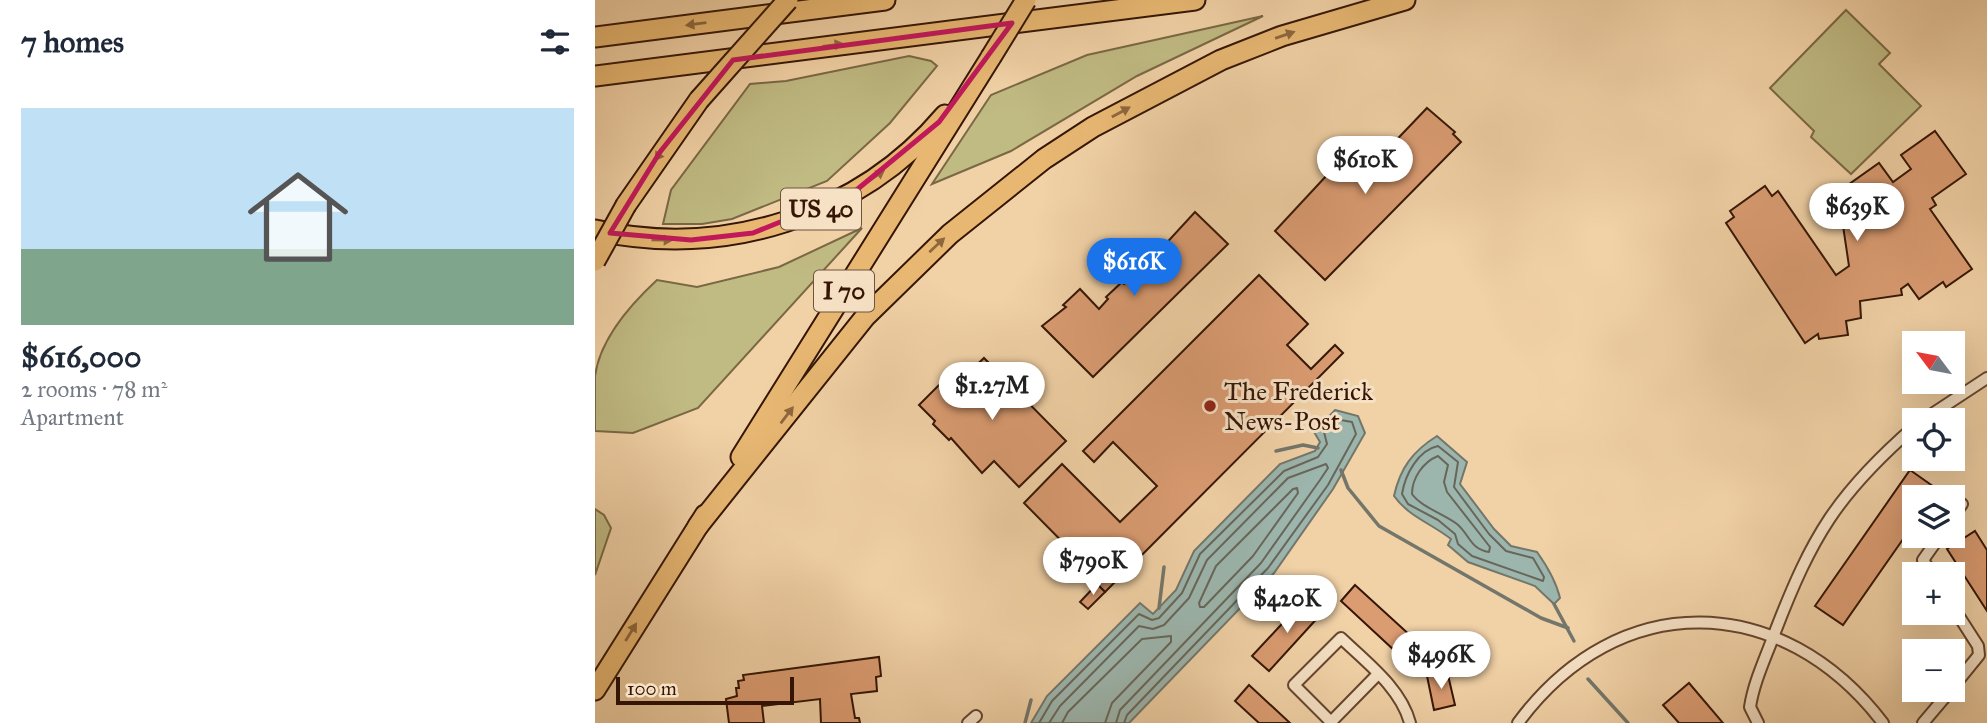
<!DOCTYPE html>
<html lang="en">
<head>
<meta charset="utf-8">
<style>
  body { margin:0; font-family:"IM FELL Great Primer",serif; background:#f6f6f7; color:#1f2937; height:100vh; display:flex; flex-direction:column; font-size:26px; white-space:nowrap }
  * { box-sizing:border-box; margin:0 }
  p { font-size:23px; color:#747a83 }
  .icon { flex:none; width:38px; height:38px; fill:none; stroke:currentColor; stroke-width:2; stroke-linecap:round; stroke-linejoin:round }
  .map { position:relative; flex:1; overflow:hidden }
  .sheet { display:flex; flex-direction:column; background:#fff; width:595px }
  .sheet>* { flex:none }
  .needle { width:46px; rotate:302deg }
  .fabs { position:absolute; left:1307px; top:331px; display:grid; gap:14px }
  .fabs a { display:grid; place-items:center; width:63px; height:63px; border-radius:0px; background:#fff; box-shadow:0 7px 28px #0002; font-size:35px }
  .scale { position:absolute; left:21px; bottom:18px; width:178px; box-sizing:border-box; padding-left:7px; border:4px solid #351606; border-top:0; font-size:19px; line-height:24px; white-space:nowrap; color:#351606; -webkit-text-stroke:5px #f6e1c5; paint-order:stroke }
  .price { position:absolute; translate:-50% -60px; padding:0 16px; border-radius:24px; background:#fff; color:#222; font-size:23px; line-height:46px; filter:drop-shadow(0 2px 4px #0008) }
  .price::after { content:''; position:absolute; left:50%; top:42px; width:21px; height:16px; margin-left:-10px; background:inherit; clip-path:polygon(0 0,100% 0,50% 100%) }
  .price.active { background:#1a73e8; color:#fff }
  ul { padding:0; list-style:none }
  li { display:grid; align-content:center; gap:14px; height:371px; padding:0 21px }
  li span { display:grid; place-items:center; height:217px; border-radius:0px; color:#555 }
  li>.icon { margin-inline-start:auto }
  span .icon { width:126px; height:126px; fill:#fffc; stroke-width:1 }
  li b { font-size:30px }
  h2 { display:flex; justify-content:space-between; align-items:center; height:84px; padding:0 21px; font-size:30px }
  main { display:flex; flex:1; min-height:0 }
  .map>svg:first-child { display:block }
  .green { fill:#c0ba83; stroke:#7a6844; stroke-width:2 }
  .water { fill:#9cb6ae; stroke:#73766b; stroke-width:2 }
  .lines { fill:none; stroke-linecap:round; stroke-linejoin:round }
  .shore { stroke:#68665a; stroke-width:2 }
  .stream { stroke:#73766b; stroke-width:3.5 }
  .building { fill:#db9c72; stroke:#351606; stroke-width:2 }
  .minor-casing { stroke:#64452e; stroke-width:14 }
  .motorway-casing { stroke:#351606; stroke-width:23 }
  .minor { stroke:#f6e1c5; stroke-width:10 }
  .motorway { stroke:#e8b873; stroke-width:19 }
  .motorway-bridge-casing { stroke:#351606; stroke-width:23; stroke-linecap:butt }
  .motorway-bridge { stroke:#e8b873; stroke-width:19 }
  .oneway { fill:#8e673c }
  .marked { fill:none; stroke:#c2185b; stroke-width:5; stroke-linejoin:round }
  .poi-dot { fill:#8f2418; stroke:#f6e1c5; stroke-width:2.5 }
  .labels { text-anchor:middle; dominant-baseline:central; stroke-width:6; stroke-linejoin:round; paint-order:stroke }
  .shield { fill:#f6e1c5; stroke:#6f533f; stroke-width:2 }
  .shield-label { font-size:24px; font-weight:bold; fill:#351606 }
  .poi-label { font-size:26px; fill:#351606; stroke:#f6e1c5; text-anchor:start }
</style>
</head>
<body>
<main>
<section class="sheet">
<h2>7 homes<svg class="icon" aria-label="filters" viewBox="0 0 24 24"><path d="M4 7h16M4 17h16"/><circle cx="9" cy="7" r="2"/><circle cx="15" cy="17" r="2"/></svg></h2>
<ul>
<li><span style="background:linear-gradient(#bfe0f5 65%,#7fa58c 0)"><svg class="icon" aria-label="home" viewBox="0 0 24 24"><path d="M3 11l9-7 9 7M6 9v11h12V9"/></svg></span><div><b>$616,000</b><p>2 rooms · 78 m²</p><p>Apartment</p></div></li>
</ul>
</section>
<div class="map">
<svg width="1392" height="723" viewBox="0 0 1392 723">
  <rect width="100%" height="100%" fill="#f1d1a6"/>
  <filter id="stains"><feTurbulence type="fractalNoise" baseFrequency=".00286" numOctaves="4"/><feColorMatrix values="0 0 0 0 .2 0 0 0 0 .09 0 0 0 0 .02 0 0 0 .5 -.17"/></filter>
  <radialGradient id="worn" r=".72"><stop offset=".6" stop-color="#630" stop-opacity="0"/><stop offset="1" stop-color="#630" stop-opacity=".3"/></radialGradient>
  <g class="green">
    <path d="M1251,10L1295,53L1284,64L1326,106L1256,174L1216,137L1219,131L1175,88Z"/>
    <path d="M668,16L542,76L416,151L337,184L396,95L492,55Z"/>
    <path d="M314,56L336,61L342,66L295,123L232,181L137,219L107,224H68L76,190L155,84L191,81Z"/>
    <path d="M267,228L103,408L38,433L0,431C0,413 0,394 0,376C5,339 36,304 62,280L102,287L184,267Z"/>
    <path d="M0,509L9,515L16,528L0,575Z"/>
  </g>
  <g class="water">
    <path d="M740,410L763,416L770,433L738,489L679,573L534,723H436L452,696L545,603L558,614L581,590L599,551L685,464L720,451L725,442L719,432Z"/>
    <path d="M842,436L872,462L865,484L899,529L916,546L942,552C952,566 961,581 965,598L959,604L940,586L873,562L853,545L856,539C837,524 813,516 799,496C805,468 818,451 842,436Z"/>
  </g>
  <g class="lines">
    <g class="shore">
      <path d="M843,446L863,462L859,487L894,534L911,551L938,558L949,577L948,581L877,556L863,544L860,534L843,520L813,504L807,494C810,475 823,450 843,446Z"/>
      <path d="M843,456L853,465L849,482L852,492L895,547L894,552C875,549 875,535 862,524C849,514 826,507 817,494C817,478 828,462 843,456Z"/>
      <path d="M698,489L702,488L703,493L658,556L609,607H605L604,603L621,566Z"/>
      <path d="M444,723L457,701L544,614L557,620L564,618L587,593L605,554L689,471L723,457L732,444L729,432L740,419L757,422L761,434L733,485L673,568L532,715L529,723"/>
      <path d="M454,723L465,706L544,626L558,629L569,625L594,598L612,560L693,478L731,464L733,468L725,480L666,563L525,710L521,723"/>
      <path d="M467,723L473,712L547,639L576,636V642L517,703L510,723"/>
    </g>
    <g class="stream">
      <path d="M681,451L708,445L723,448"/>
      <path d="M746,470L753,488L784,526L946,618L973,628"/>
      <path d="M959,604L979,641"/>
      <path d="M564,608L569,567"/>
      <path d="M993,679L1033,723"/>
      <path d="M430,723L436,700"/>
    </g>
  </g>
  <g class="building">
    <path d="M832,108L860,132L858,134L866,142L730,280L680,231L746,160L765,178Z"/>
    <path d="M1340,131L1371,174L1337,198L1341,205L1335,209L1377,269L1351,287L1348,282L1324,299L1313,284L1306,289L1307,295L1265,301L1266,318L1251,321L1253,335L1224,339L1223,334L1210,343L1131,223L1139,217L1135,211L1170,186L1177,196L1183,191L1241,275L1254,266L1243,192L1284,163L1298,182L1316,169L1306,155Z"/>
    <path d="M600,212L633,244L498,377L447,326L471,307L468,305L485,289L504,309L513,299L511,297L527,282L529,284L551,259L554,262Z"/>
    <path d="M664,275L713,324L692,345L716,369L740,345L748,353L510,592L502,584L506,581L429,503L467,464L525,522L562,486L518,442L499,462L488,451Z"/>
    <path d="M389,358L471,441L424,487L399,461L387,473L356,438L354,440L338,424L340,421L324,405L361,368L370,376Z"/>
    <path d="M1315,470L1342,489L1337,497H1320V522L1248,625L1220,606Z"/>
    <path d="M1380,531L1392,550V611L1352,549Z"/>
    <path d="M502,584L510,592L493,609L485,602Z"/>
    <path d="M760,585L829,648L814,664L746,601Z"/>
    <path d="M711,598L727,613L674,671L657,656Z"/>
    <path d="M284,657L286,676L281,677L282,691L256,694L260,718H264L265,723H226L225,699L167,706L169,723H134L131,699L142,696L141,688H144L143,681L149,680L148,675Z"/>
    <path d="M852,671L860,705L839,710L832,676Z"/>
    <path d="M1094,683L1128,723H1084L1068,705Z"/>
    <path d="M654,685L695,723H664L640,701Z"/>
  </g>
  <g class="lines">
    <g class="minor-casing">
      <g id="minor">
        <path d="M1328,420L1392,378"/>
        <path d="M1358,517L1367,504"/>
        <path d="M1337,574L1328,560L1345,536"/>
        <path d="M1358,607L1383,646L1384,655L1358,687"/>
        <path d="M783,674L736,722L699,685L746,638C771,662 806,688 815,723"/>
        <path d="M373,723L381,716"/>
        <path d="M923,723C1023,587 1187,591 1288,723"/>
        <path d="M1163,723L1155,707C1159,681 1171,657 1180,632C1217,536 1242,494 1320,426"/>
        <path d="M1328,723L1356,690"/>
      </g>
    </g>
    <g class="motorway-casing">
      <g id="motorway">
        <path d="M0,37L290,0"/>
        <path d="M0,76L600,0"/>
        <path d="M31,205L104,100"/>
        <path d="M0,230C128,259 264,217 350,115"/>
        <path d="M146,457L396,57"/>
        <path d="M103,526L270,317L355,234L449,159L498,127L626,60L687,36L810,0"/>
        <path d="M0,690L110,515"/>
      </g>
    </g>
    <use href="#minor" class="minor"/>
    <use href="#motorway" class="motorway"/>
    <g class="motorway-bridge-casing">
      <g id="motorway-bridge">
        <path d="M396,57L431,0"/>
        <path d="M104,100L193,0"/>
        <path d="M0,261L31,205"/>
      </g>
    </g>
    <use href="#motorway-bridge" class="motorway-bridge"/>
  </g>
  <defs><path id="oneway-solid" d="M-6-.8H1V-3.2L6.5 0L1 3.2V.8H-6Z" transform="scale(1.75)"/></defs>
  <g class="oneway">
    <use href="#oneway-solid" transform="translate(101 24) rotate(173)"/>
    <use href="#oneway-solid" transform="translate(690 35) rotate(-19)"/>
    <use href="#oneway-solid" transform="translate(238 45) rotate(-7)"/>
    <use href="#oneway-solid" transform="translate(526 112) rotate(-29)"/>
    <use href="#oneway-solid" transform="translate(66 152) rotate(125)"/>
    <use href="#oneway-solid" transform="translate(281 176) rotate(-35)"/>
    <use href="#oneway-solid" transform="translate(67 240) rotate(1)"/>
    <use href="#oneway-solid" transform="translate(342 245) rotate(-43)"/>
    <use href="#oneway-solid" transform="translate(192 415) rotate(-53)"/>
    <use href="#oneway-solid" transform="translate(36 632) rotate(-58)"/>
  </g>
  <path class="marked" d="M417,23L344,122L259,192L158,233L96,240L15,233L65,152L138,60Z"/>
  <circle class="poi-dot" cx="615" cy="406" r="7"/>
  <g class="labels">
    <g class="shield">
      <rect x="186" y="188.5" width="80" height="41" rx="5"/>
      <rect x="219" y="270.5" width="60" height="41" rx="5"/>
    </g>
    <g class="shield-label">
      <text x="226" y="209">US 40</text>
      <text x="249" y="291">I 70</text>
    </g>
    <g class="poi-label">
      <text x="629" y="391">The Frederick<tspan x="629" dy="30">News-Post</tspan></text>
    </g>
  </g>
  <rect width="100%" height="100%" filter="url(#stains)"/>
  <rect width="100%" height="100%" fill="url(#worn)"/>
</svg>
<div class="fabs">
<a><svg class="needle" viewBox="-14 -14 28 28"><path d="M0-13l5 13h-10z" fill="#e53935"/><path d="M0 13l5-13h-10z" fill="#747a83"/></svg></a>
<a><svg class="icon" aria-label="locate" viewBox="0 0 24 24"><circle cx="12" cy="12" r="6"/><path d="M12 2v4M12 18v4M2 12h4M18 12h4"/></svg></a>
<a><svg class="icon" aria-label="layers" viewBox="0 0 24 24"><path d="M12 4l9 5-9 5-9-5zM3 14l9 5 9-5"/></svg></a>
<a>+</a>
<a>−</a>
</div>
<div class="scale">100 m</div>
<b class="price" style="left:770px;top:196px">$610K</b>
<b class="price" style="left:1262px;top:243px">$639K</b>
<b class="price active" style="left:539px;top:298px">$616K</b>
<b class="price" style="left:397px;top:422px">$1.27M</b>
<b class="price" style="left:498px;top:597px">$790K</b>
<b class="price" style="left:692px;top:635px">$420K</b>
<b class="price" style="left:846px;top:691px">$496K</b>
</div>
</main>
</body>
</html>
